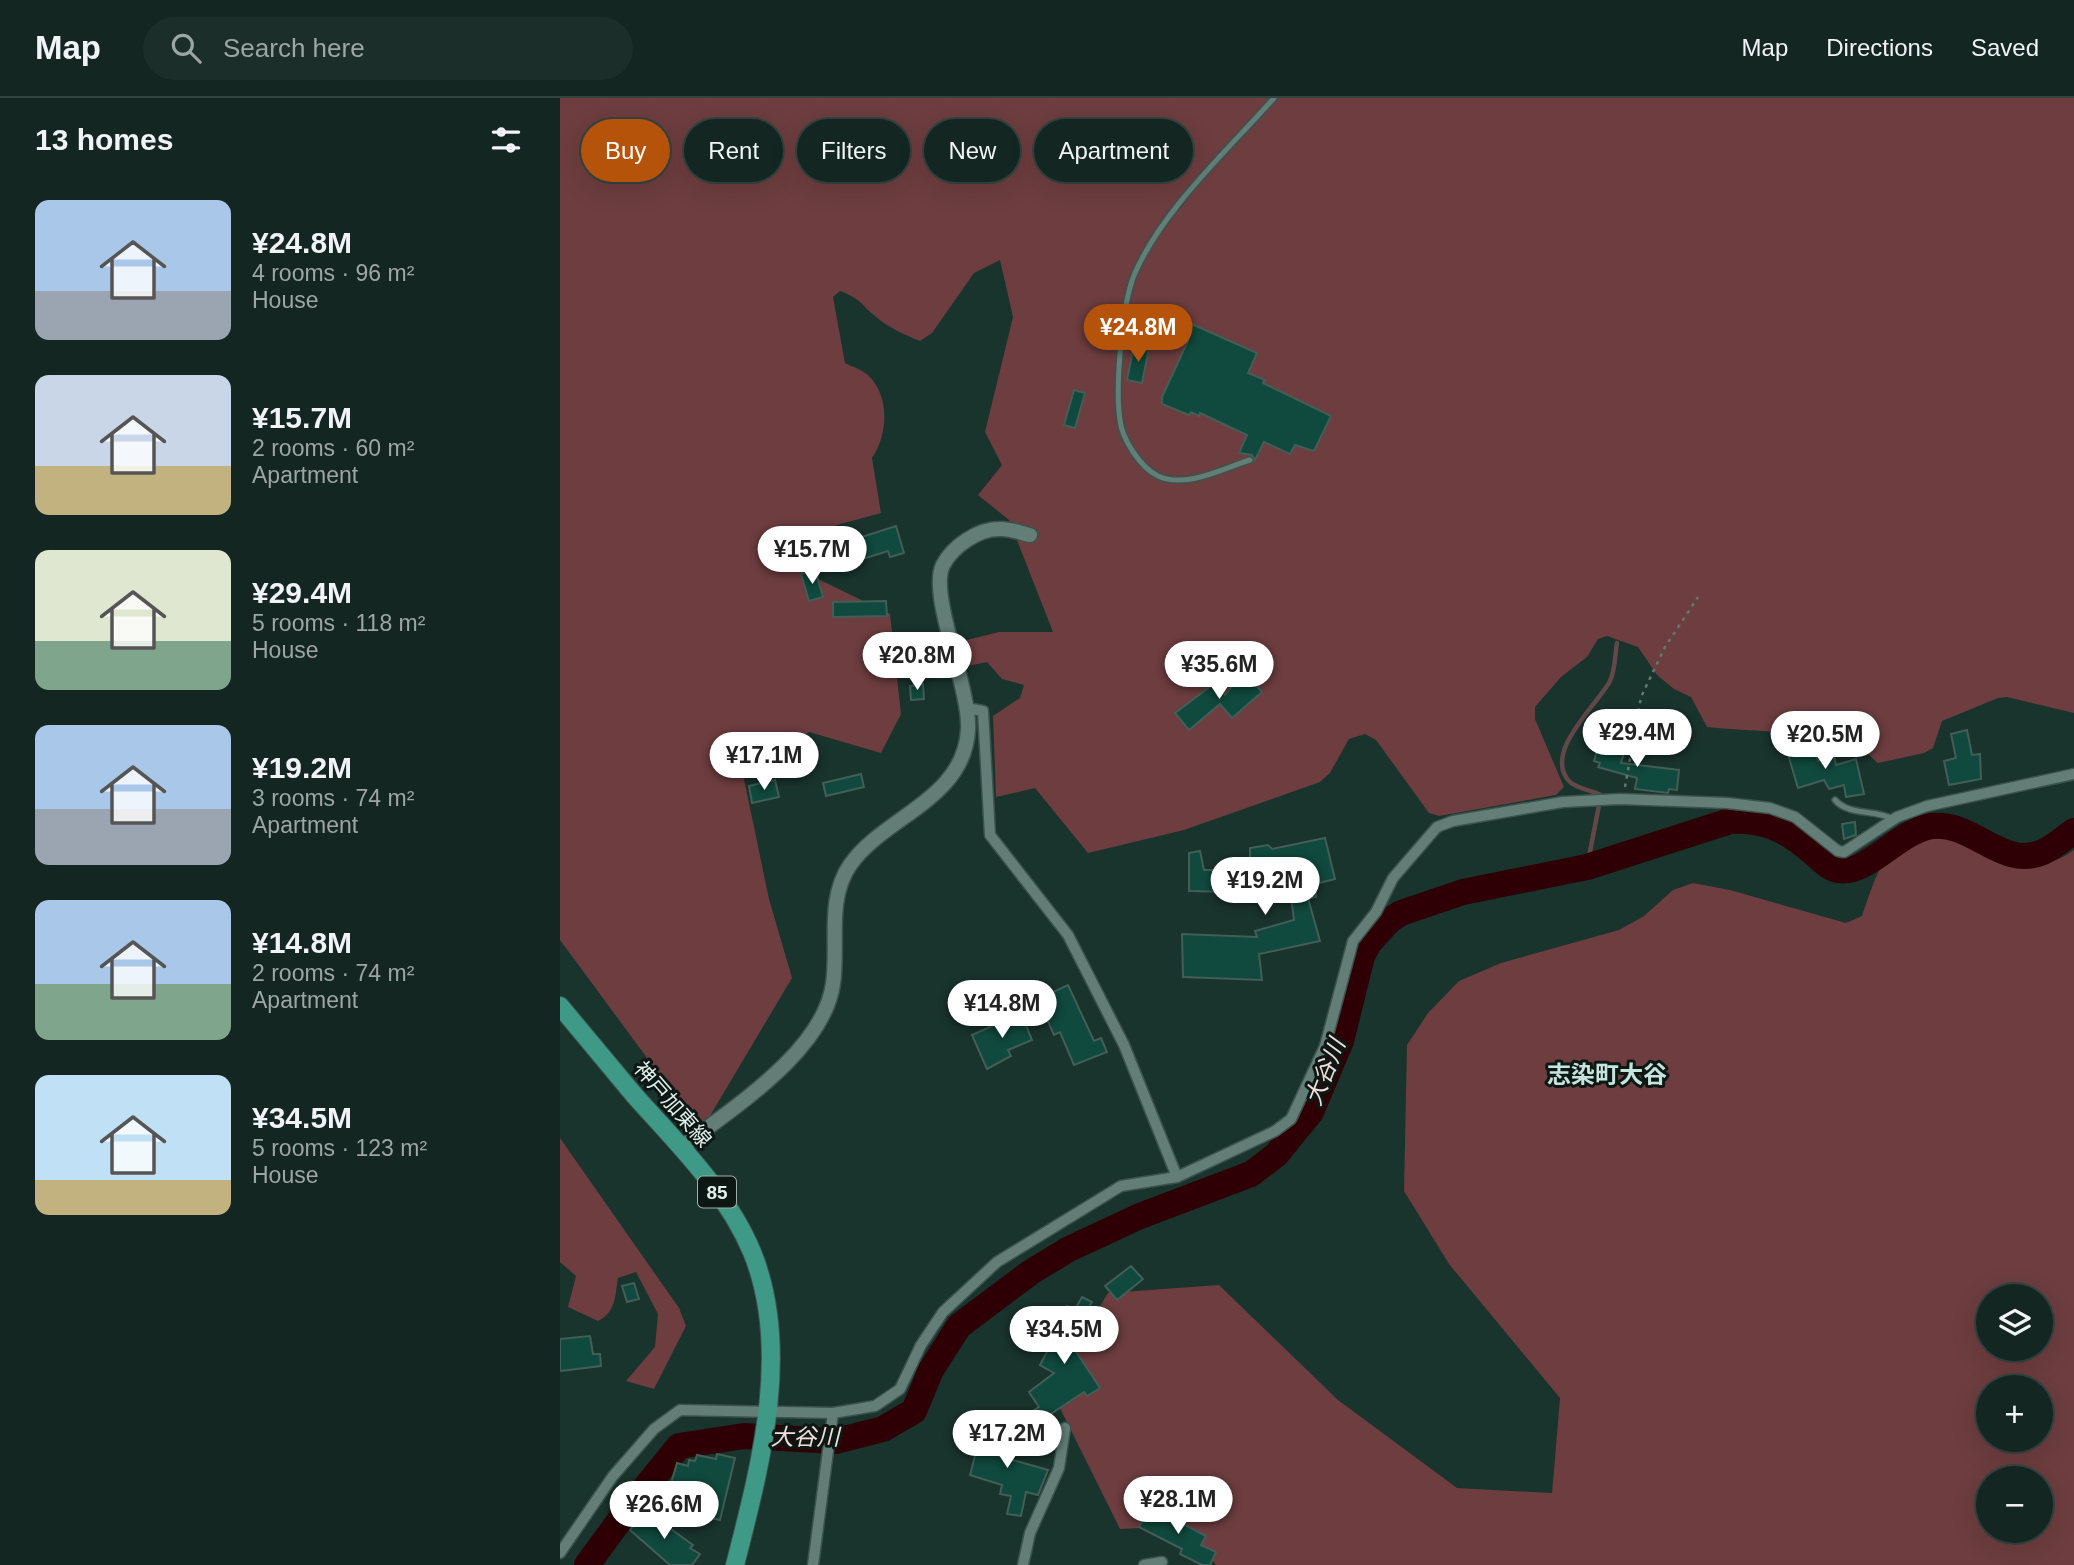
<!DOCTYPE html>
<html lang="en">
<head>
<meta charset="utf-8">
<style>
  body { margin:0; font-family:Helvetica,"Noto Sans JP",sans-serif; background:#1c2e2a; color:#f1f3f6; height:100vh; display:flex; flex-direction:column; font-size:26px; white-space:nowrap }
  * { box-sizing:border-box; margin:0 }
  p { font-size:23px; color:#9da5a5 }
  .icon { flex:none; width:38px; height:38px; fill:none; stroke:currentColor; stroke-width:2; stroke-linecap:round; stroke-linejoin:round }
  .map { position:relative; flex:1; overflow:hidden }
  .side { display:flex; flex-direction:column; background:#132622; width:560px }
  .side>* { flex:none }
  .banner { position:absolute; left:21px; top:21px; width:665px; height:63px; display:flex; gap:14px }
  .tools { position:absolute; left:1416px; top:1186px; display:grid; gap:14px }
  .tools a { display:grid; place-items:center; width:77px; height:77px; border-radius:50%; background:#132622; box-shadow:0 7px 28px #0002,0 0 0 2px #324340; font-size:35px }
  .price { position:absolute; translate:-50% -60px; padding:0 16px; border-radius:24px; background:#fff; color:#222; font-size:23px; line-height:46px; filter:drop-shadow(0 2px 4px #0008) }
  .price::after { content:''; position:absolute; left:50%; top:42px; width:21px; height:16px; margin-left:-10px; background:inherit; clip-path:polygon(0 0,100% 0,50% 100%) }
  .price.on { background:#b45309; color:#fff }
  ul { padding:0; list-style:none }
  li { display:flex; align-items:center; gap:21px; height:175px; padding:0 35px }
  li span { display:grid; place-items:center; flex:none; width:196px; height:140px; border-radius:14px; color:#555 }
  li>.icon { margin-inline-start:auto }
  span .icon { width:84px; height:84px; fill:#fffc; stroke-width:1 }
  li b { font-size:30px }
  h2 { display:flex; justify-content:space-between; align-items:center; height:84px; padding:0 35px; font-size:30px }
  .tag { padding:0 24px; border-radius:32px; background:#132622; box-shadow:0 7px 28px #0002,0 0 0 2px #324340; font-size:24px; line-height:63px }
  .tag.on { background:#b45309; color:#fff }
  header { display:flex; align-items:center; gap:42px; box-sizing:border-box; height:98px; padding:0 35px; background:#132622; border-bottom:2px solid #324340 }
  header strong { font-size:33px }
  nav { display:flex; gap:38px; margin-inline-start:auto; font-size:24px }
  .search { width:490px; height:63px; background:#1c2e2a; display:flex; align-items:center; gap:18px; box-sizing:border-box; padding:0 24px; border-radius:38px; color:#9da5a5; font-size:26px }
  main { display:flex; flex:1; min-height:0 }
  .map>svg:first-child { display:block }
  .green { fill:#6d3d3f; fill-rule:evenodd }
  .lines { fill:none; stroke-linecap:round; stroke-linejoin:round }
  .stream { stroke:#63484a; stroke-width:4.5 }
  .river { stroke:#2e0005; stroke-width:26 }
  .building { fill:#10493d; stroke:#435e57; stroke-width:2 }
  .service-casing { stroke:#3c524d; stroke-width:8 }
  .minor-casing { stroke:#3c524d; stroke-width:13 }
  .tertiary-casing { stroke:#3c524d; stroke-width:17 }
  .primary-casing { stroke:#3c524d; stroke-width:20 }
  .path { stroke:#627973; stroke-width:2.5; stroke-dasharray:3.5 5; stroke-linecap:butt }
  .service { stroke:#627e77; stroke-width:5 }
  .minor { stroke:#627e77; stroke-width:10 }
  .tertiary { stroke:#627e77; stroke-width:14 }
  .primary { stroke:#3e9987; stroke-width:18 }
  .labels { text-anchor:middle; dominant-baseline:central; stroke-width:6; stroke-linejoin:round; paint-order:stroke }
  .shield { fill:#0d1815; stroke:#a1afab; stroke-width:2 }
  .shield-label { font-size:19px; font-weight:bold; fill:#e0f0eb }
  .street-label { font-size:21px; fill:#e0f0eb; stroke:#0d1815 }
  .water-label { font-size:23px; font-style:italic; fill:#f5dddd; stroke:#0d1815 }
  .quarter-label { font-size:24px; font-weight:bold; fill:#c5e4db; stroke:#0d1815 }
</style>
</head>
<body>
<header>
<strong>Map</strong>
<div class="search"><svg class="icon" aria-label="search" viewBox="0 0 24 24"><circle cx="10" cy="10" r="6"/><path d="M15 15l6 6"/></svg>Search here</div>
<nav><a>Map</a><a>Directions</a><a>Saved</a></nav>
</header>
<main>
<section class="side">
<h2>13 homes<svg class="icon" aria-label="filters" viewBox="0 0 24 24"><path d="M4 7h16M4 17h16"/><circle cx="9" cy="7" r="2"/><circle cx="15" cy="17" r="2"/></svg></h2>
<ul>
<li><span style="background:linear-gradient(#a9c7e8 65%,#9aa5b1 0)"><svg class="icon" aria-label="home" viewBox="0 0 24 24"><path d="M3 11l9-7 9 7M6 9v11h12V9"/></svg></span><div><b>¥24.8M</b><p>4 rooms · 96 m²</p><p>House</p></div></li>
<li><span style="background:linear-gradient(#c9d6e8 65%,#c2b280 0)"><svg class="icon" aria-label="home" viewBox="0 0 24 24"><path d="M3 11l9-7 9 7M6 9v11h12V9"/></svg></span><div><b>¥15.7M</b><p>2 rooms · 60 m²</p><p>Apartment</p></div></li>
<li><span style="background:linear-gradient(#dfe7d0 65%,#7fa58c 0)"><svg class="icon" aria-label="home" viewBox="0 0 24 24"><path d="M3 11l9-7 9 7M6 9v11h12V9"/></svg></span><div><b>¥29.4M</b><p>5 rooms · 118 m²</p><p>House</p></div></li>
<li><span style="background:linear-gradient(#a9c7e8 60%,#9aa5b1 0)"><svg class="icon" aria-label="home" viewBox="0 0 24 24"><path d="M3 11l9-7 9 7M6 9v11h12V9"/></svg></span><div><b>¥19.2M</b><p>3 rooms · 74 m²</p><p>Apartment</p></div></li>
<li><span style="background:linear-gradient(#a9c7e8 60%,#7fa58c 0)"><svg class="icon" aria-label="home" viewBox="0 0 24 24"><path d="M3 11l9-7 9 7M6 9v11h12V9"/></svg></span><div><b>¥14.8M</b><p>2 rooms · 74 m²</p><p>Apartment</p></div></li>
<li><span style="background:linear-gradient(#bfe0f5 75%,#c2b280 0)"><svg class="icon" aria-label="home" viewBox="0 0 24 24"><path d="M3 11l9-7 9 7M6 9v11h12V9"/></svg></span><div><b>¥34.5M</b><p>5 rooms · 123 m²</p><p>House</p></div></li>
</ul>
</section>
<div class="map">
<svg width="1514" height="1467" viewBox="0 0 1514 1467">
  <rect width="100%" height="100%" fill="#19332d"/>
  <g class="green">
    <path d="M0,0H1514V615L1447,599L1438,600L1382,623L1373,650L1364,655L1318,665C1312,661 1308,654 1302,651C1270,632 1187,634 1147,629L1131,599L1114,591L1097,577L1078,549L1047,538L1038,541L1027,559L1001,579L975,609V621L1004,689L996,697L879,718L869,715L816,642L805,636L789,641L770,675L760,684L624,732L528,755L475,690L436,699L433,618L460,600L464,587L442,581L427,564L408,568L407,542L439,534H493L449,422L418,397L442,367L425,334L453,219L440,162L414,175L372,235L360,243C343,236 329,230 315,218C299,205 303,202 280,193L273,199L285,265C293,269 303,272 309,278C330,299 328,337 312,360L321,415L259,432L254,479L330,516L341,616L321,655L249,634L184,681L209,801L232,880L141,1033L0,842Z"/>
    <path d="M1380,733C1409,740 1411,750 1434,761C1460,774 1492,768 1514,752V1467H656L627,1428L560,1431L490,1290L548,1195L659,1187L778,1302L897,1390L992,1395L1000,1300L889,1166L844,1093L847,947L868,915L899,883L941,865L1059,832L1084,818L1113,792L1133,785L1170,792L1286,825L1302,818C1318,773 1324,740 1380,733ZM1428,1199H1480V1251H1428ZM1428,1290H1480V1342H1428ZM1428,1381H1480V1433H1428Z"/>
    <path d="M0,1040L119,1210L126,1228L94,1291L66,1283L95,1249L98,1216L76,1174L58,1180C55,1198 56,1214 38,1223L8,1209L16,1178L0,1164Z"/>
  </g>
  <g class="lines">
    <path class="stream" d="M1027,769L1041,697C1031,692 1018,691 1010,684C981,655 1039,605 1050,583C1055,573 1055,557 1057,545"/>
    <path class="river" d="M27,1467L68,1411L119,1348L184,1338L276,1343L323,1331L354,1313L371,1272L399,1228L471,1174L509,1151L580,1118L691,1076L716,1057L751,1014L781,943L802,858L809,845L829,823L841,815L903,794L1027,769L1170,723C1204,721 1227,732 1252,754C1260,761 1268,770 1278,772C1307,778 1339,732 1372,728C1413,723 1442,772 1483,754C1494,749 1504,740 1514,733"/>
  </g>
  <g class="building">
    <path d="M627,224L697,255L688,275L705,282L703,285L771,318L754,353L735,347L730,356L704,344L695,362L692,357L679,355L687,337L640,315L639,318L631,314L629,317L602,306V299L628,243L621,239Z"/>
    <path d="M574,247L589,250L582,285L567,282Z"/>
    <path d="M514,292L525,295L515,330L504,327Z"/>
    <path d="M336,428L344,455L330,459L328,453L296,463L294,456L252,469L249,456Z"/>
    <path d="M255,472L263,499L249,503L241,476Z"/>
    <path d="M326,503L327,518L273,519V504Z"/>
    <path d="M684,574L702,594L672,620L660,606L629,632L615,615L655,585L665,597Z"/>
    <path d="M363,586L364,601L351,602L350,588Z"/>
    <path d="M1407,632L1412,657L1420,656L1421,681L1389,687L1384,663L1396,660L1391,636Z"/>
    <path d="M1050,637L1064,641L1060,654L1064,655L1061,665L1119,672L1117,692L1109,691L1108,695L1075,691L1077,680L1038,669L1040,665L1034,663L1037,652L1046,650Z"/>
    <path d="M1253,645L1258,663L1274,658L1276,667L1296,661L1304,696L1286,699L1284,687L1269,691L1264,682L1238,690L1227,653Z"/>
    <path d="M301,676L304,689L266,698L263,685Z"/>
    <path d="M215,682L219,699L192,705L189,688Z"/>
    <path d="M1295,724L1296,737L1284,741L1282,726Z"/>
    <path d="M765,740L775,781L755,786L756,799L748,800L760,843L699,856L702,882L623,879L622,836L697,839L695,833L734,822L728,776L718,778L716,767L690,771V750L708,747L712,751Z"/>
    <path d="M640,753L644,772H667V780H673V794L629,793V755Z"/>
    <path d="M508,887L534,943L541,940L547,954L514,967L500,934L494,937L478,901Z"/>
    <path d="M461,915L472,942L448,952L451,958L427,971L412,937Z"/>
    <path d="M571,1168L583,1181L557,1202L545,1188Z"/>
    <path d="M74,1185L79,1201L67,1204L62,1188Z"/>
    <path d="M522,1199L532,1204L519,1226L524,1230L513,1249L540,1290L527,1298L524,1294L474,1327L468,1316L479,1309L469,1294L494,1275L480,1267L494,1240L489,1237L507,1208L514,1213Z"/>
    <path d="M30,1238L33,1256H40L41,1268L0,1273V1241Z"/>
    <path d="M436,1320L448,1323L439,1358L488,1372L478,1397L466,1394L461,1418L447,1416L451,1398L440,1396L442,1387L410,1377L418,1346L422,1347L425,1337L432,1338Z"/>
    <path d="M157,1356L175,1360L160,1422L145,1419L146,1403L111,1395L109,1392L117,1365L128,1368L129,1362L135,1363L137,1357L156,1361Z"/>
    <path d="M589,1408L646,1438L641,1447L656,1454L650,1467H642L620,1456L622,1451L579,1429Z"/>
    <path d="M85,1412L133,1447L130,1450L140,1456L132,1467H110L70,1432Z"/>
  </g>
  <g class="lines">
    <g class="service-casing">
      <g id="service">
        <path d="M690,362C664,370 626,391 598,378C580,369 562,341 560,322C555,290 562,204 575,175C603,111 668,52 714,0"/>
        <path d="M1275,702C1289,718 1315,711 1333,721"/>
      </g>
    </g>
    <g class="minor-casing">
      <g id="minor">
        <path d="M407,610L423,613L430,737L508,837L564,947L617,1079"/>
        <path d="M0,1455L53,1378L94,1331L120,1312L273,1315L315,1308L340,1291L361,1247L383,1214L437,1164L561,1088L617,1079L715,1033L731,1021L765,948L793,843L816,814L833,780L877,729L893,723L1003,704L1060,701L1167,705L1210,710L1235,719L1278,753L1284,754L1337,719L1367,708L1514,676"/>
        <path d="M253,1467L273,1315"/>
        <path d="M463,1467L470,1435L499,1370L505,1330"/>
        <path d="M584,1467L602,1464"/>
      </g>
    </g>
    <g class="tertiary-casing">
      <path id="tertiary" d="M122,1049C172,1010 263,954 273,886C279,847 266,802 290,767C324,718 404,702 408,632C411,592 368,496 383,467C393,448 418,431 439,431C449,430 460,435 470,437"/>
    </g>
    <g class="primary-casing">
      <path id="primary" d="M0,908C25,938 50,968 75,998C118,1046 167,1094 192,1154C232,1252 200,1369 175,1467"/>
    </g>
    <path class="path" d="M1065,689L1081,599L1105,549L1138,499"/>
    <use href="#service" class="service"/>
    <use href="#minor" class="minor"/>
    <use href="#tertiary" class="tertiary"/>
    <use href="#primary" class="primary"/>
  </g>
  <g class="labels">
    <rect class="shield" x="138" y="1078.5" width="38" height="31" rx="5"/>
    <g class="shield-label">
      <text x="157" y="1094">85</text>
    </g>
    <g class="street-label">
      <text transform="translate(113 1006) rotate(49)">神戸加東線</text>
    </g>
    <g class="water-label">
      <text transform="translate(765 974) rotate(-68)">大谷川</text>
      <text x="245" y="1339">大谷川</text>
    </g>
    <g class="quarter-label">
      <text x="1047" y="976">志染町大谷</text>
    </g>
  </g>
</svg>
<div class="tools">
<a><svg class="icon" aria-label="layers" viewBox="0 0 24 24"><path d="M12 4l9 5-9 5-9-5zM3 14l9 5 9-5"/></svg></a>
<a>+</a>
<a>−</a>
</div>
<b class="price on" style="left:578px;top:266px">¥24.8M</b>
<b class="price" style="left:252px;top:488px">¥15.7M</b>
<b class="price" style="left:357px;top:594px">¥20.8M</b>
<b class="price" style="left:659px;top:603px">¥35.6M</b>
<b class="price" style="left:1077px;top:671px">¥29.4M</b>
<b class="price" style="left:1265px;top:673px">¥20.5M</b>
<b class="price" style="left:204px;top:694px">¥17.1M</b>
<b class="price" style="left:705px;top:819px">¥19.2M</b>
<b class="price" style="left:442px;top:942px">¥14.8M</b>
<b class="price" style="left:504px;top:1268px">¥34.5M</b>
<b class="price" style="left:447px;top:1372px">¥17.2M</b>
<b class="price" style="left:618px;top:1438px">¥28.1M</b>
<b class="price" style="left:104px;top:1443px">¥26.6M</b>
<div class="banner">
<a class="tag on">Buy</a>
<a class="tag">Rent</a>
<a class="tag">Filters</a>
<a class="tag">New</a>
<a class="tag">Apartment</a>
</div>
</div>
</main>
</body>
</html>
